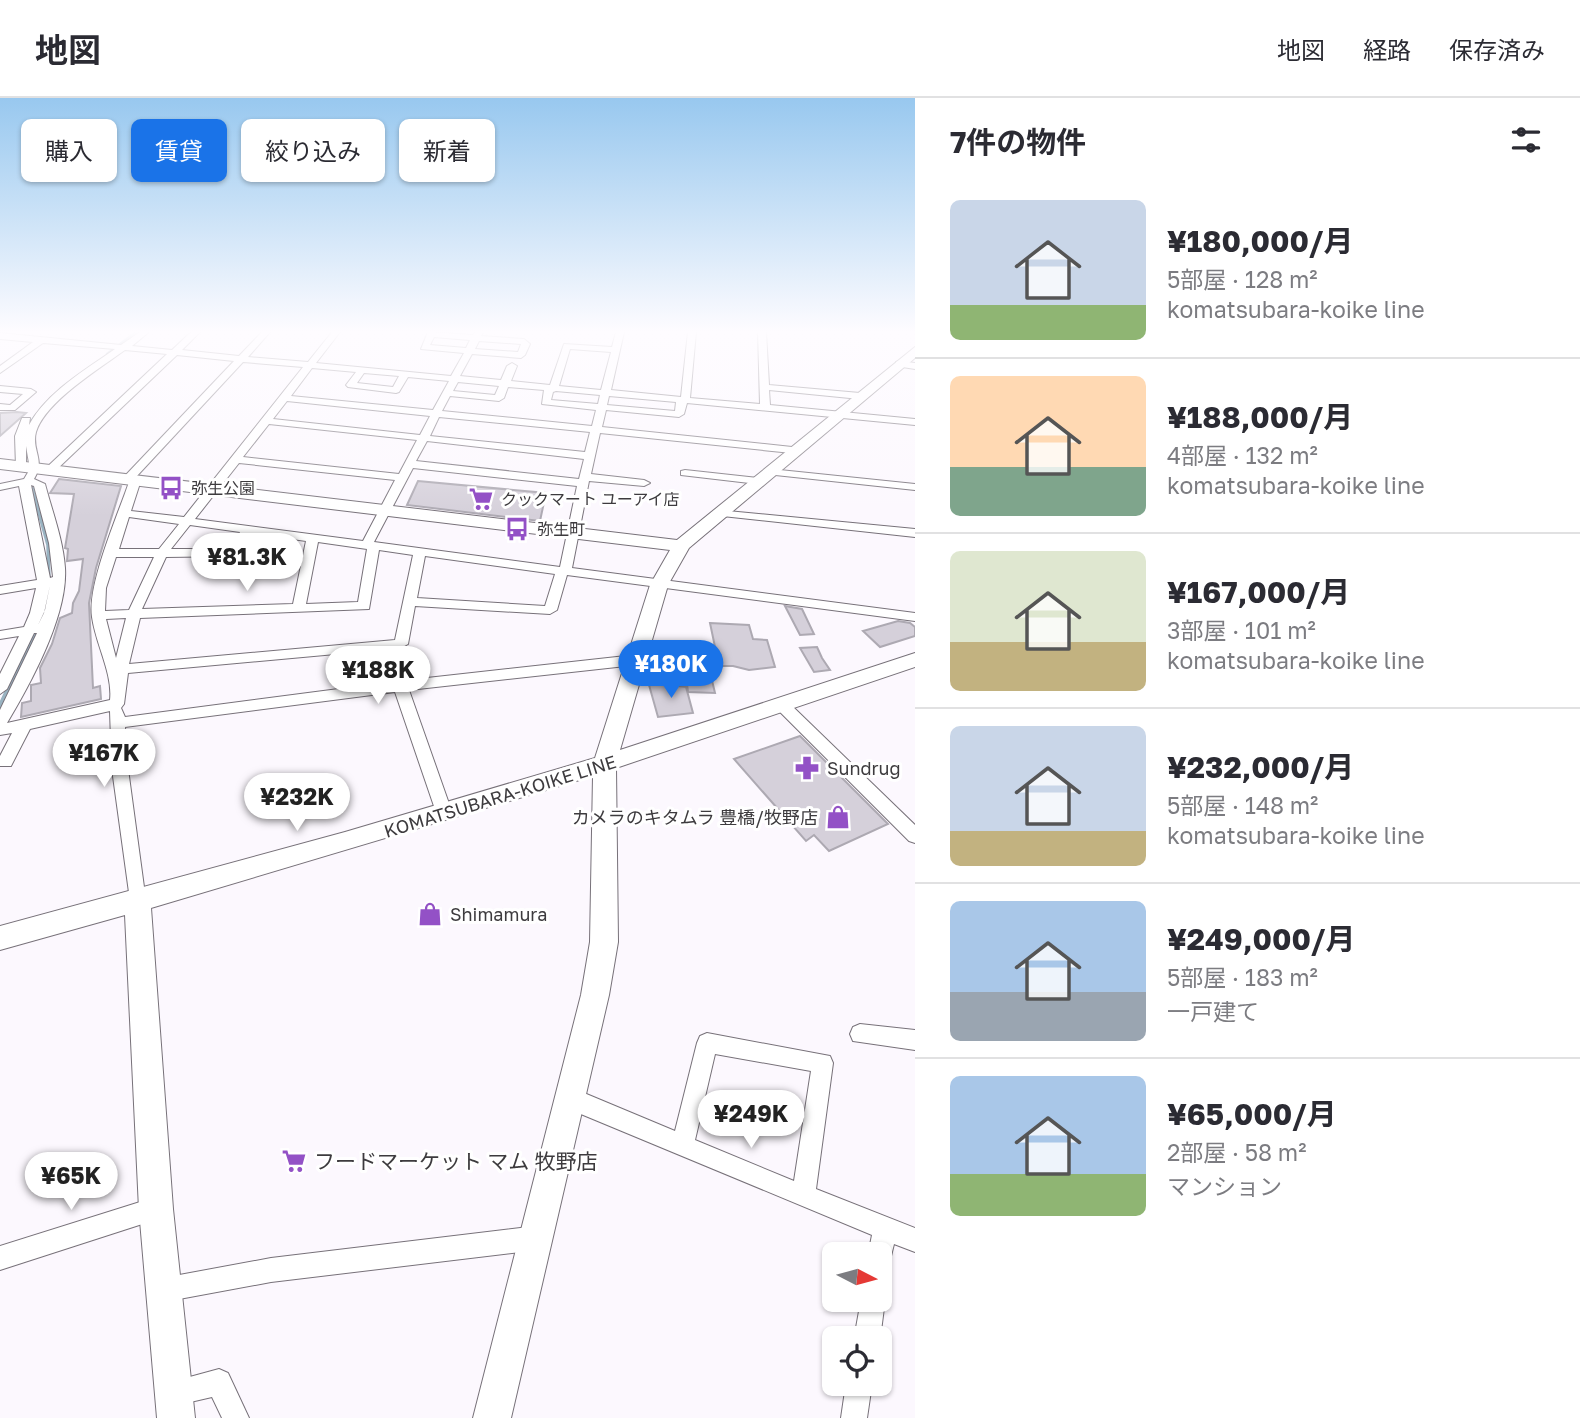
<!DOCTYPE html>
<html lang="ja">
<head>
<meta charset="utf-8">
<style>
  body { margin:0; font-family:"Golos Text","Noto Sans JP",sans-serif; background:#f2f2f3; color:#2b2b33; height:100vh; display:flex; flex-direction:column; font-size:26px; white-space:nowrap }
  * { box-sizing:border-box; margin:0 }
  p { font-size:23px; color:#7c7c81 }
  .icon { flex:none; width:38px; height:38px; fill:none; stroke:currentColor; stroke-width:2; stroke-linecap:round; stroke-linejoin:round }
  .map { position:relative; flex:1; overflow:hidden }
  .sheet { display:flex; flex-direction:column; background:#fff; width:665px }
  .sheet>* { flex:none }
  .banner { position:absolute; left:21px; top:21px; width:665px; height:63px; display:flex; gap:14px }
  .needle { width:46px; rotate:96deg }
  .tools { position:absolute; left:822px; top:1144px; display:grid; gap:14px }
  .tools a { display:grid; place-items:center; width:70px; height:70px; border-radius:10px; background:#fff; box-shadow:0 2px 5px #0004; font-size:35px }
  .price { position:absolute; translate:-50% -60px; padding:0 16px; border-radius:24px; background:#fff; color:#222; font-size:23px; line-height:46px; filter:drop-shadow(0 2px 4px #0008) }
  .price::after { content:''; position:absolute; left:50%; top:42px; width:21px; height:16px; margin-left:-10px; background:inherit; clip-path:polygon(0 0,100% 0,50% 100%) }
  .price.current { background:#1a73e8; color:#fff }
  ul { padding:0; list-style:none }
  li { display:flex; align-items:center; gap:21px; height:175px; padding:0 35px }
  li+li { border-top:2px solid #e1e1e2 }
  li span { display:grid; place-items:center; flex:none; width:196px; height:140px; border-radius:10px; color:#555 }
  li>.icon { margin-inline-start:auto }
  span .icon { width:84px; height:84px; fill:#fffc; stroke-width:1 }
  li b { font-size:30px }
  h2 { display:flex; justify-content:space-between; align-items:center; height:84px; padding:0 35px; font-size:30px }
  .tag { padding:0 24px; border-radius:10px; background:#fff; box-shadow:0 2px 5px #0004; font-size:24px; line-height:63px }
  .tag.current { background:#1a73e8; color:#fff }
  header { display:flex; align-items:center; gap:42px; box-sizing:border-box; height:98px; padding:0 35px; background:#fff; border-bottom:2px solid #e1e1e2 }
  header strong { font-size:33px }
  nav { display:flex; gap:38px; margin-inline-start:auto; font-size:24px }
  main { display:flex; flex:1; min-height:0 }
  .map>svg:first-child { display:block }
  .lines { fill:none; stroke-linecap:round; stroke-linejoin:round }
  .stream-far2 { stroke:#99b3c1; stroke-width:2.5 }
  .stream-far1 { stroke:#99b3c1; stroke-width:3.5 }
  .stream { stroke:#99b3c1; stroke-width:4.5 }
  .building { fill:#d5d0da; stroke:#ada9b2; stroke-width:2 }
  .street-casing { stroke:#777179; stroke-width:2 }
  .secondary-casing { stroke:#777179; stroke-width:2 }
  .street { fill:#fff; fill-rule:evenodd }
  .secondary { fill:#fff; fill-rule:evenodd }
  .labels { text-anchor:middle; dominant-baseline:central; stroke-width:6; stroke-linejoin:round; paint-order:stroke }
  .far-poi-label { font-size:16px; fill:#3d3b3e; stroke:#fff; text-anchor:start }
  .poi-label { font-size:18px; fill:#3d3b3e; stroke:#fff; text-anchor:start }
  .street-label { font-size:18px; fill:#3d3b3e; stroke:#fff }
  .near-poi-label { font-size:21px; fill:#3d3b3e; stroke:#fff; text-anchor:start }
</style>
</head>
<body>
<header>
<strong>地図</strong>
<nav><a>地図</a><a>経路</a><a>保存済み</a></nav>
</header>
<main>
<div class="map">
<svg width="915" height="1320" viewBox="0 0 915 1320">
  <rect width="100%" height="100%" fill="#fcf8fe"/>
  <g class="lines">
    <g class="stream-far2">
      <path d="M107,256L136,234"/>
      <path d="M27,328L46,305"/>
    </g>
    <path class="stream-far1" d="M31,386L48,447L49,484"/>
    <path class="stream" d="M0,608L37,530"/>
  </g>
  <g class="building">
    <path d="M0,315L17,314L26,315L0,338Z"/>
    <path d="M59,381L121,388L96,470L89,505L93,590L100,588L101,601L21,619L22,605L31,603V587L41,585L40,570L52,546L60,520L72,515L73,505L79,493L83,461L67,463L68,451L65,450L74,396L50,395Z"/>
    <path d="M418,383L546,395L540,423L407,407Z"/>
    <path d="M785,508L802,511L814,536L800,537Z"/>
    <path d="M898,523L910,525L915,529V538L880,549L863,533Z"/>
    <path d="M710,525L749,527L753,541L767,542L775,569L749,572L733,568H719Z"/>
    <path d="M817,549L822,560L830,572L814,574L800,550Z"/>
    <path d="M685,569L709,570L715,595L688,594Z"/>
    <path d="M661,586L686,589L693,615L658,619L649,587Z"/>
    <path d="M800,638L888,726L829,753L814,737L806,743L734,661Z"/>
  </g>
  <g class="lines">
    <g class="street-casing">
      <g id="street">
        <path d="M140,234H149L132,248L172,252L191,234H200L182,252L239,258L262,234H270L248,259L308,264L332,234H340L316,265L451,278L464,255L421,251L428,234L473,237L475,234H483L481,238L524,241L530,246L525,257L521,260L472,256L460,278L501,282L507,268L512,265L517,268L511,283L550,287L564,246L612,249L616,234H624L611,292L681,299L688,234H696L690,300L760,306L758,234H766L769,287L860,295L865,298L860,301L769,292L770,307L915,321V327L687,305L684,316L679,319L606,312L602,329L792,349L797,352L792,355L600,335L591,376L644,382L650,385L644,388L589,383L572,470L915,515V523L567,477L557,512L550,516L415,508L408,546L401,550L128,575L124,606L121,610L125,619L400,583L635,557L642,562L635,567L409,592L453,717L451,722H439L437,717L395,594L125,629L128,671L146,804L143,809L137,812L131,809L112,671L110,613L30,631L11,668H0V658L12,635L0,637V612L37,535H34L7,591L0,596V576L19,538L0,541V533L24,529L30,515L36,490L0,496V488L37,482L19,388L0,392V386L24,381L30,371L26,348V369L21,372L16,369L15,338L22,320H30L29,327C47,294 85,272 115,251L43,245L0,275V268L33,244L0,241V235L121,247ZM434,239L470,242L466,250L430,247ZM479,243L521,246L518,254L475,251ZM570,251L611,254L601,292L559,288ZM125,252L167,256L46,370V374H54L177,257L234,263L122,381L129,384C118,417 87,486 92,519C96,547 113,576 110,602L7,625C31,585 68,517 65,470C63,441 52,413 45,386L34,381C46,362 31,352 36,334C45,304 100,270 125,252ZM243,264L303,269L184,419L131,413L141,382L136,379ZM312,270L356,274L346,287L348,289L396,295L399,294L408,279L449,283L433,312L291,298ZM364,275L399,278L393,289L357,285ZM458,284L499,288L495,297L453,293ZM508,289L544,292L542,306L596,312L592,328L442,313L450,298L499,303L504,300ZM556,293L600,297L598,306L551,302L553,294ZM609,298L676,304L675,313L607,307ZM287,303L430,318L420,337L273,321ZM439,319L590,334L585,354L430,338ZM269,326L417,342L399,376L243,359ZM427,343L584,361L579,381L416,363ZM239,365L395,382L363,443L195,421ZM413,370L577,388L560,469L374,444ZM31,387L34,388L49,445L53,479L50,480ZM129,419L179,426L159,451H119ZM190,427L240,434L231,451H171ZM251,435L306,443L293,506L142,511L166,459L239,458ZM318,444L367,451L358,504L306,506ZM379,452L413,457L395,542L129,566L140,520L369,511ZM425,458L555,476L545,508L417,500ZM116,459H154L129,512L105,513L106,490ZM50,487L45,512L38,527L44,515ZM126,520L116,560L106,521Z"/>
        <path d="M899,263L915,265V271L896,268V264Z"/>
        <path d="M0,288L31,291L36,294L15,312H0V306L10,307L23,296L0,294Z"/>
        <path d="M770,371L915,386V392L766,376V372Z"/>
        <path d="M685,372L758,380L764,383L758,386L681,377V373Z"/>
        <path d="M717,412L915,431V439L713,417L711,415Z"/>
        <path d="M784,604L789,605L915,727V745L909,743L779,613L777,609L779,605Z"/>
        <path d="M860,926L915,932V952L853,943L850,936L853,929Z"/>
        <path d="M707,935L830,958L833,965L816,1091L915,1130V1154L894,1146L889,1166L880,1169V1157H868L872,1137L564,1009L561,1001L564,993L572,990L675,1033L697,945L700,938ZM715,956L811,973L794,1083L695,1042Z"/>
        <path d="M156,1099L164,1103L168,1111L164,1119L0,1172V1148Z"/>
        <path d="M537,1128L545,1132L549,1140L545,1148L537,1152L271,1184L163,1204L154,1201L151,1192L154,1183L163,1180L271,1160Z"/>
        <path d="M880,1193L885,1202L880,1241H854L861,1202H880Z"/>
        <path d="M219,1271L228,1275L249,1320H222L212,1299L173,1308L164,1304L160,1295L164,1286Z"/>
        <path d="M846,1286H872L867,1320H841Z"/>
      </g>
    </g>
    <g class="secondary-casing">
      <path id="secondary" d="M915,249V260L689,450L668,487L620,652L915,555V569L616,670L618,844L609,897L511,1320H473L581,897L590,844L593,678L151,810L173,1111L195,1320H157L139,1111L125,817L0,852V828L345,734L595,660L650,487L670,452L0,371V361L677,442Z"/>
    </g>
    <use href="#street" class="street"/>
    <use href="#secondary" class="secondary"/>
  </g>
  <linearGradient id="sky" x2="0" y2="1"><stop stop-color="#98c8ef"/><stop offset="0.56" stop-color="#fefcff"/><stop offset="1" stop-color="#fefcff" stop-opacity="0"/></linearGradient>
  <rect width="915" height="418" fill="url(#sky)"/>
  <defs>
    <g id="bus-bare" transform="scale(1.89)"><path d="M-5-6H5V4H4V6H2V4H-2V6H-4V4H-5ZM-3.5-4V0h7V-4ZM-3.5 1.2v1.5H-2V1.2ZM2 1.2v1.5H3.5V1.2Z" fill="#9351c6" stroke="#fff" stroke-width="2.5" paint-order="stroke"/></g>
    <g id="supermarket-bare" transform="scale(1.89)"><path d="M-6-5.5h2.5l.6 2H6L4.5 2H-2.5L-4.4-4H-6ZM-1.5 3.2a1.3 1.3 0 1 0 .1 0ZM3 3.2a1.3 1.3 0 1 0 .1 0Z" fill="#9351c6" stroke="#fff" stroke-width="2.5" paint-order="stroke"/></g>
    <g id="pharmacy-bare" transform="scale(1.89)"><path d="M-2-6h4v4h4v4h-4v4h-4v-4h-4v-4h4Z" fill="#9351c6" stroke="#fff" stroke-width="2.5" paint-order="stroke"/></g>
    <g id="shop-bare" transform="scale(1.89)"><path d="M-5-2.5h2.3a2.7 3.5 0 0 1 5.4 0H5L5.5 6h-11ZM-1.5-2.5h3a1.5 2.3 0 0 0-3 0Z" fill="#9351c6" stroke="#fff" stroke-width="2.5" paint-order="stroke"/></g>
  </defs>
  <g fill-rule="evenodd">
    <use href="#bus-bare" x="171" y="390"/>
    <use href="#supermarket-bare" x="481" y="401"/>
    <use href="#bus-bare" x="517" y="431"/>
    <use href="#pharmacy-bare" x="807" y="670"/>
    <use href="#shop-bare" x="838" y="719"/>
    <use href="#shop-bare" x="430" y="816"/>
    <use href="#supermarket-bare" x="294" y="1063"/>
  </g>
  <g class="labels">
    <g class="far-poi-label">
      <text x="191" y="390">弥生公園</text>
      <text x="501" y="401">クックマート ユーアイ店</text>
      <text x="537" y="431">弥生町</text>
    </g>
    <g class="poi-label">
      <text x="827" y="670">Sundrug</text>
      <text x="818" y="719" text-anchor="end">カメラのキタムラ 豊橋/牧野店</text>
      <text x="450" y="816">Shimamura</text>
    </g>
    <g class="street-label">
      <text transform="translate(500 698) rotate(-17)">KOMATSUBARA-KOIKE LINE</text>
    </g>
    <g class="near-poi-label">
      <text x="314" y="1063">フードマーケット マム 牧野店</text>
    </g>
  </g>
</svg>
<div class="tools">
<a><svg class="needle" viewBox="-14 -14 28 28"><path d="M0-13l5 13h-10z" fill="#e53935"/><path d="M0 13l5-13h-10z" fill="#7c7c81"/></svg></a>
<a><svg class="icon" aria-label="locate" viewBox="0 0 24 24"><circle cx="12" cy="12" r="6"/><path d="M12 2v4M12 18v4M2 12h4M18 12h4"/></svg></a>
</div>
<b class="price" style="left:247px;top:495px">¥81.3K</b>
<b class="price current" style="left:671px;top:602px">¥180K</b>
<b class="price" style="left:378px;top:608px">¥188K</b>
<b class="price" style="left:104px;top:691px">¥167K</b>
<b class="price" style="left:297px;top:735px">¥232K</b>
<b class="price" style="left:751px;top:1052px">¥249K</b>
<b class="price" style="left:71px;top:1114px">¥65K</b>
<div class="banner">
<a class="tag">購入</a>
<a class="tag current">賃貸</a>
<a class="tag">絞り込み</a>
<a class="tag">新着</a>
</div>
</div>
<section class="sheet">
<h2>7件の物件<svg class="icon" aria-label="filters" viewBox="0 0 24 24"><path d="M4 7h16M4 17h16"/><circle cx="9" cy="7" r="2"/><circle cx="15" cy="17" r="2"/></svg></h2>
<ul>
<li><span style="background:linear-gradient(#c9d6e8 75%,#8fb573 0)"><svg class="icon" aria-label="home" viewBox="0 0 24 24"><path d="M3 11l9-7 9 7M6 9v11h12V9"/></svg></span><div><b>¥180,000/月</b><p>5部屋 · 128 m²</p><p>komatsubara-koike line</p></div></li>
<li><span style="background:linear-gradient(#ffd9b3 65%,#7fa58c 0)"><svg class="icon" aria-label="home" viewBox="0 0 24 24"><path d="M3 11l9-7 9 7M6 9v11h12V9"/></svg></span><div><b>¥188,000/月</b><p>4部屋 · 132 m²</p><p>komatsubara-koike line</p></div></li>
<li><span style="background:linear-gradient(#dfe7d0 65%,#c2b280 0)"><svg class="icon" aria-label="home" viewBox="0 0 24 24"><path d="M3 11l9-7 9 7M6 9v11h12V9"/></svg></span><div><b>¥167,000/月</b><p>3部屋 · 101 m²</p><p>komatsubara-koike line</p></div></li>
<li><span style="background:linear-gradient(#c9d6e8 75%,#c2b280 0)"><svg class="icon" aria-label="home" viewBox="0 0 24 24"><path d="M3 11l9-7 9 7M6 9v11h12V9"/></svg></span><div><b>¥232,000/月</b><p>5部屋 · 148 m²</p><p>komatsubara-koike line</p></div></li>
<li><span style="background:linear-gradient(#a9c7e8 65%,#9aa5b1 0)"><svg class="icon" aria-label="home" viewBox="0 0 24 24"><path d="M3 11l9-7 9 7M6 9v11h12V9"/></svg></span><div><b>¥249,000/月</b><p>5部屋 · 183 m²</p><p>一戸建て</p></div></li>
<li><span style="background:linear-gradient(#a9c7e8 70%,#8fb573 0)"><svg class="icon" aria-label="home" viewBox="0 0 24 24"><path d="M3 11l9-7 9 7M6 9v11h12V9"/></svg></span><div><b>¥65,000/月</b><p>2部屋 · 58 m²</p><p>マンション</p></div></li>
</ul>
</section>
</main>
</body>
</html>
